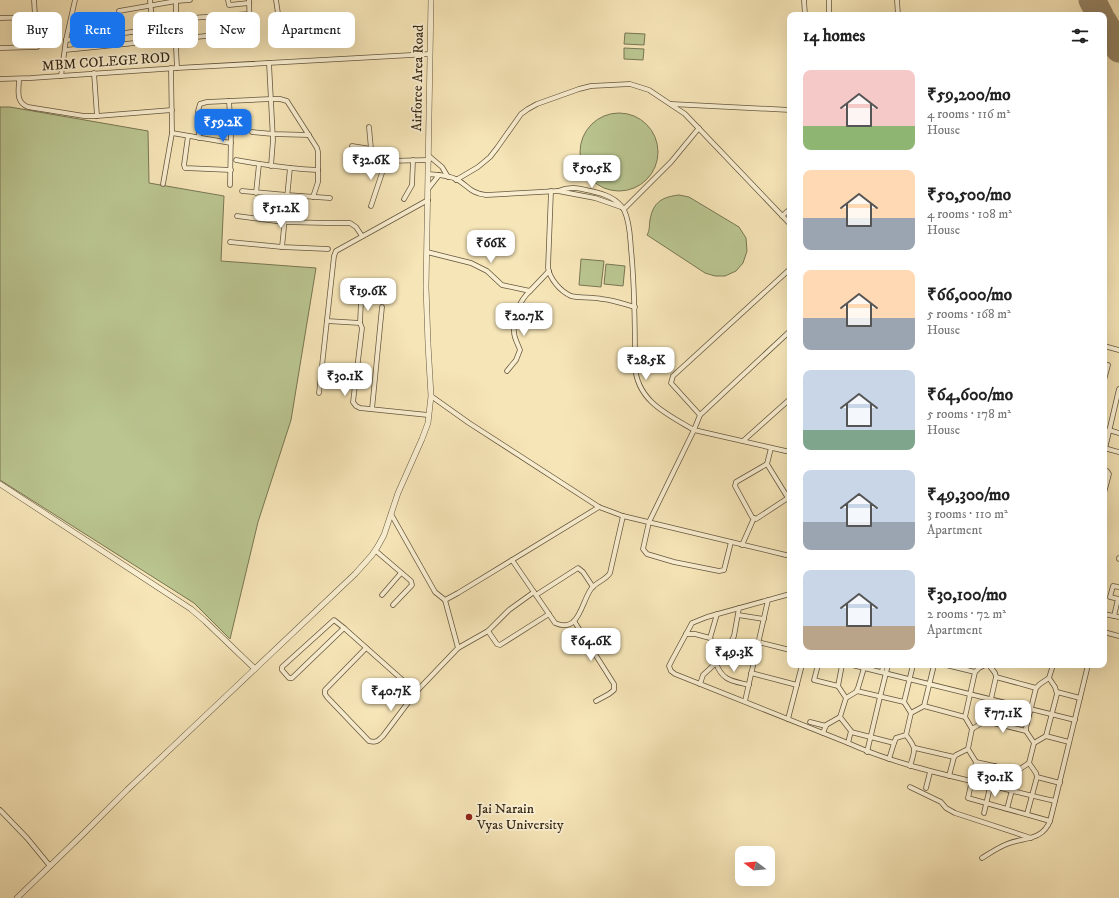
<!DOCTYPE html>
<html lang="en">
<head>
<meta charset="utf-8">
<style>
  body { margin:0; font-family:"IM FELL DW Pica",serif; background:#f6f6f6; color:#222; height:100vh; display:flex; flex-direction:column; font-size:15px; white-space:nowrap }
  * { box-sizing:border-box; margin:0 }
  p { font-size:13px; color:#767676 }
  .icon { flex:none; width:22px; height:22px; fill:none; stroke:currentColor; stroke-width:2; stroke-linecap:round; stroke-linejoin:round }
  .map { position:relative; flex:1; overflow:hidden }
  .details { position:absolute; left:787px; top:12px; width:320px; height:656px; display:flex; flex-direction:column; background:#fff; border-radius:8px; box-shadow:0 4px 16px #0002 }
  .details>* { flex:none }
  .top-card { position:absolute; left:12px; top:12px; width:380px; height:36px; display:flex; gap:8px }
  .needle { width:26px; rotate:286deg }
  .controls { position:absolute; left:735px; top:846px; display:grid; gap:8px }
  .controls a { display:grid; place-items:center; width:40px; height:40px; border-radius:8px; background:#fff; box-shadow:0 4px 16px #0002; font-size:20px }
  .price { position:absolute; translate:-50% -34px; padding:0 9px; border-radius:8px; background:#fff; color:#222; font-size:13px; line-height:26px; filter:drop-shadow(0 1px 2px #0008) }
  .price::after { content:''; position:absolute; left:50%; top:24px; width:12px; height:9px; margin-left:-6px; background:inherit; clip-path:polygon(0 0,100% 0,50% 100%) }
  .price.on { background:#1a73e8; color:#fff }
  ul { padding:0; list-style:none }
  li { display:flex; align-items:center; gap:12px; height:100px; padding:0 16px }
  li span { display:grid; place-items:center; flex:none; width:112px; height:80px; border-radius:8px; color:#555 }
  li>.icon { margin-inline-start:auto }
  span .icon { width:48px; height:48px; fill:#fffc; stroke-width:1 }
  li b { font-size:17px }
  h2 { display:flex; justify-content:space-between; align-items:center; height:48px; padding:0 16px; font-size:17px }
  .tag { padding:0 14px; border-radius:8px; background:#fff; box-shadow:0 4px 16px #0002; font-size:14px; line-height:36px }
  .tag.on { background:#1a73e8; color:#fff }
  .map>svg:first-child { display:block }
  .green { fill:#bac590; stroke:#787654 }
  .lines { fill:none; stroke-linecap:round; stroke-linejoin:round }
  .runway { stroke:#968667; stroke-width:27 }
  .minor-casing { stroke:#65573f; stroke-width:5.5 }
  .tertiary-casing { stroke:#65573f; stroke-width:6 }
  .minor { stroke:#f9eed0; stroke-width:4 }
  .tertiary { stroke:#f9eed0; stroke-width:5 }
  .poi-dot { fill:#8f2418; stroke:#f9eed0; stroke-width:1.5 }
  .labels { text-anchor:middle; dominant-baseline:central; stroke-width:4; stroke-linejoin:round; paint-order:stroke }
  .street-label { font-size:14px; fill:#352817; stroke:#f9eed0 }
  .poi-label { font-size:14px; fill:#352817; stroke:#f9eed0; text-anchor:start }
</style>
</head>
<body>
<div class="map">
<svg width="1119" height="898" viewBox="0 0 1119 898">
  <rect width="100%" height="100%" fill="#f6e5b7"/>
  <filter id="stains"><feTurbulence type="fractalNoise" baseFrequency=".005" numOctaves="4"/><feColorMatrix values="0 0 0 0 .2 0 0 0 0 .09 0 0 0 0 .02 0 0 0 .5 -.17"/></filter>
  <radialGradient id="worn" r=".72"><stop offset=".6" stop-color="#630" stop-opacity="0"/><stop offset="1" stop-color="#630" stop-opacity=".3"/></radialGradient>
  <g class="green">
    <path d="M625,33L645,34L644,45L624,44Z"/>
    <path d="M624,48L644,49L643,60L624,59Z"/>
    <path d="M0,107H10L148,131L149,183L224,196L221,261L316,268L291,420L258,522L230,639L194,603L0,480Z"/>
    <circle cx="619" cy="152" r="39"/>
    <path d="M679,195L689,197L739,227L746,238L747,251L743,263L736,271L725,276H715L705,273L647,235C650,230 649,226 650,220C653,202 662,197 679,195Z"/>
    <path d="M581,259L604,261L601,287L579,285Z"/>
    <path d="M606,264L625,266L623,286L604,284Z"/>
  </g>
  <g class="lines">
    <g class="runway">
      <path d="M1092,0L1100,15"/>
      <path d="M1104,22L1119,49"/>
    </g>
    <g class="minor-casing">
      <g id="minor">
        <path d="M150,0L154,41"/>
        <path d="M176,0V19L175,27L177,68"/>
        <path d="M228,0L229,5L249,3"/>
        <path d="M249,0L250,32"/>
        <path d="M276,0L280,27"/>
        <path d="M804,0L805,15"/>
        <path d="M829,0V15"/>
        <path d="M897,0L898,15"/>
        <path d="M119,11L176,1L190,0"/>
        <path d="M0,18L35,17"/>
        <path d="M176,19L249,14"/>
        <path d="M66,40C102,37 138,30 175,27"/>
        <path d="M0,48L37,47L34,0"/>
        <path d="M65,50L175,39L237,33"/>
        <path d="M269,63L273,140L271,166"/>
        <path d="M94,73L97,116"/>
        <path d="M61,76L66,40L75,0"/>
        <path d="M0,79L31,78L177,68L430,54"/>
        <path d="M19,79C19,90 15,102 28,107L84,116H97L172,110"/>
        <path d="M229,101L231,131L230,185"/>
        <path d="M671,104L790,110"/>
        <path d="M369,127L371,149L377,156L386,161L429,160"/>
        <path d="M252,132L273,134L309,135"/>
        <path d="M172,133L231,143"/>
        <path d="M188,136L184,165L185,168L231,170"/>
        <path d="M199,138L198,111L200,104L207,102L271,99H280L287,101L317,148L318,152V182L313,197"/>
        <path d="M352,146L371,149"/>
        <path d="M429,156L442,167L448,177"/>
        <path d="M236,160C264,165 290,169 318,170"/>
        <path d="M428,174C437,175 447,175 456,179C468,185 469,193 486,195L558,191L595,198L621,207"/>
        <path d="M456,180L478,167L490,157L497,148L521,114L528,109L537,104L579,89L591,86L630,84L649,90L685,114L790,224"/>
        <path d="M163,184L172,133L171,68"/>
        <path d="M428,189L439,175"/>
        <path d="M242,191L287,195L330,198"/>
        <path d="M551,191L548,268C550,279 560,291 571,296C578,298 593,297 602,299C613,300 624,304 635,307"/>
        <path d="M558,191C570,186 578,188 591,191C604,194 617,198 624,210C630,222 630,237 631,249C635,288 635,327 635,366C637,401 667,414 694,430L649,522L643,549L647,554L674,562L719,571L724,570L731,542"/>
        <path d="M256,193L259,164"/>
        <path d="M404,199L412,185L413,160"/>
        <path d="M371,206L386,161"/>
        <path d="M624,209L671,162L699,128"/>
        <path d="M237,216L284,222L327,223H350L356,227L362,236"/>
        <path d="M782,216L790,209"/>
        <path d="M230,242L282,247L328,249"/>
        <path d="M282,247L290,168"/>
        <path d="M427,252L471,263L487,271L502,285L530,291L549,271"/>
        <path d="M327,321L360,323L362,328L353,402L356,406L360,408L428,415"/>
        <path d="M360,323L361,301"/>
        <path d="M790,331L700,415L694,430L790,452"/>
        <path d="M1104,346L1119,350"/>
        <path d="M1104,364L1108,365L1104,380"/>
        <path d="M507,371L516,360L520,350C518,344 514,338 514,332C512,318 520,300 530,291"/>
        <path d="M319,393L334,256L336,251L428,200"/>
        <path d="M431,396L469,423L599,507L623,516L790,556"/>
        <path d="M372,409L382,307"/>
        <path d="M700,415L671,383L673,376L790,269"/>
        <path d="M1109,430L1119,433"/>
        <path d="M743,441L790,399"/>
        <path d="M771,448L767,464L736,482L735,486L752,517L756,519L788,498L790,499"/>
        <path d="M1104,448L1119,452"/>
        <path d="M1104,453L1119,389"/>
        <path d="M767,464L788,498"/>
        <path d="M1104,471H1107L1109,474L1104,493"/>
        <path d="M391,514L435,592L445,600L458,593L599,507"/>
        <path d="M742,545L754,518"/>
        <path d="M376,551L411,581L412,585L393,605"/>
        <path d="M1119,558V559"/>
        <path d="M512,560L555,623C579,634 581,603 591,589C596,582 606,580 610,573L623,516"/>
        <path d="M1119,587L1113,586L1110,597L1119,599"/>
        <path d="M790,594L707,617L692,623L672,660L669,666L671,671L675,674L848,743C888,761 929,771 971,781C999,787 1027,795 1055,801L1088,665"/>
        <path d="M382,595L401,573"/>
        <path d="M536,595L578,568L583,572L593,587"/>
        <path d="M1104,614L1119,617"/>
        <path d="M738,615L764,619"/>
        <path d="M1114,616L1118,599"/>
        <path d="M334,620L344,628L292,678H289L282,670V667Z"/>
        <path d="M574,621L614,684V690L609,694L596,701"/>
        <path d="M344,628L416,692"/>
        <path d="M488,631L497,644L500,645L549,614"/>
        <path d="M1104,632L1119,636"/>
        <path d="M686,634H695L710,638L720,653"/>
        <path d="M710,638L717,614"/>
        <path d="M731,642L757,648"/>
        <path d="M758,642L790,650"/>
        <path d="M366,648L325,690V694L327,697L369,741C376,743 378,741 383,736L416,692L458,648L445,600"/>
        <path d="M458,648L488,631L509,610L534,592"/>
        <path d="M716,663C722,681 733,681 749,685"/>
        <path d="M818,665L814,680L838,686"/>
        <path d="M842,665L838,686L846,698"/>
        <path d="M852,665L1075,720"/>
        <path d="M946,665L975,672"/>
        <path d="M989,665L995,673L996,677L991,699L985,721L972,729L968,749L976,762L968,798L1050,821L1055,801"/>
        <path d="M882,672L883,665"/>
        <path d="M751,673L797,685"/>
        <path d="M996,677L1036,688"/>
        <path d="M700,684L703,675L716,663L720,653L730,644L734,636L739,608"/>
        <path d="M857,691L904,702"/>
        <path d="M1057,692L1080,698"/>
        <path d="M745,701L768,600"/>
        <path d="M924,706L965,717"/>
        <path d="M911,713L924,706L934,665"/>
        <path d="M840,717L851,731L848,743"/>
        <path d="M788,719L802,665"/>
        <path d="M985,721L1026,731"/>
        <path d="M810,722L826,726"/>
        <path d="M972,729L965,717L975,672L979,668L985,665"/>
        <path d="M851,732L894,743"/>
        <path d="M823,733L826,725L840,717L846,698L856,692L858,688L864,668"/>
        <path d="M906,735L911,713L904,702L913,665"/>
        <path d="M906,735C917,749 915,750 910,766"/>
        <path d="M1046,736L1069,742"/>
        <path d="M1034,743L1026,731V728L1036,688L1040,684L1049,678"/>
        <path d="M915,748L954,757L956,755L968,749"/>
        <path d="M867,752L880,697L888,665"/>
        <path d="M889,759L894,743L896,738L906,735"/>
        <path d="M976,762L1017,771"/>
        <path d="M949,776L954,757"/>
        <path d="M1037,777L1060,783"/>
        <path d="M910,787L941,802L946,808L955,813L1031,838"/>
        <path d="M926,788L930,772"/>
        <path d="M1007,809L1017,771L1029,763"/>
        <path d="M0,810L27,838L50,866"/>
        <path d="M984,813L995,766"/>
        <path d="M1027,814L1037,777L1036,773L1029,763L1034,743L1046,736L1057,694L1055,687L1049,678L1053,665"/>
        <path d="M982,858C990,853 999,847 1007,844C1024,837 1042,841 1050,821"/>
      </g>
    </g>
    <g class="tertiary-casing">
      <g id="tertiary">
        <path d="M0,484L191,609L205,621L255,669"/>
        <path d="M17,898L84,833L127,790L355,574L372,555L378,546L384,535L398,493L422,439L428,423L431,396L428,344L426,287L431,0"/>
      </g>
    </g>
    <use href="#minor" class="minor"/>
    <use href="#tertiary" class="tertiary"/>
  </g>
  <circle class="poi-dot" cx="469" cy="817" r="4"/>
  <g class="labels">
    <g class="street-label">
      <text transform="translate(106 62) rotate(-4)">MBM COLEGE ROD</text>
      <text transform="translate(418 78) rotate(-89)">Airforce Area Road</text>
    </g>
    <g class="poi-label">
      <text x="477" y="809">Jai Narain<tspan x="477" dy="16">Vyas University</tspan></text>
    </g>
  </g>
  <rect width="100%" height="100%" filter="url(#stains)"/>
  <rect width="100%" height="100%" fill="url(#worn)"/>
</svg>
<div class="controls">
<a><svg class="needle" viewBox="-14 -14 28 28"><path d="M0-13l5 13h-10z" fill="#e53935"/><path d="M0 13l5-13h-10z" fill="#767676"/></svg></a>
</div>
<b class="price on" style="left:223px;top:143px">₹59.2K</b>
<b class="price" style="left:371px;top:181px">₹32.6K</b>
<b class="price" style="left:592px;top:189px">₹50.5K</b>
<b class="price" style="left:281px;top:229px">₹51.2K</b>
<b class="price" style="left:491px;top:264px">₹66K</b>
<b class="price" style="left:368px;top:312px">₹19.6K</b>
<b class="price" style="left:524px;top:337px">₹20.7K</b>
<b class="price" style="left:646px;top:381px">₹28.5K</b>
<b class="price" style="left:345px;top:397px">₹30.1K</b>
<b class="price" style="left:591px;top:662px">₹64.6K</b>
<b class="price" style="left:734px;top:673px">₹49.3K</b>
<b class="price" style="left:391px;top:712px">₹40.7K</b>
<b class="price" style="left:1003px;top:734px">₹77.1K</b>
<b class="price" style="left:995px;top:798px">₹30.1K</b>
<div class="top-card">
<a class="tag">Buy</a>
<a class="tag on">Rent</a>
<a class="tag">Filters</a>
<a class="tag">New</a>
<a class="tag">Apartment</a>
</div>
<section class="details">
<h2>14 homes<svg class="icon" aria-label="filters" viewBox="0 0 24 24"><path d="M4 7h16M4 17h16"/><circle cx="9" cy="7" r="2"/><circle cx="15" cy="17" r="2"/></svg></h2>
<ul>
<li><span style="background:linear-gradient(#f6c9c9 70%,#8fb573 0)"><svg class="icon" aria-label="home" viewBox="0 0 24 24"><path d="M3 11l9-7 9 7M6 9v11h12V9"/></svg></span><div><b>₹59,200/mo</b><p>4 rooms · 116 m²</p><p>House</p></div></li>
<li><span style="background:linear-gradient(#ffd9b3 60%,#9aa5b1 0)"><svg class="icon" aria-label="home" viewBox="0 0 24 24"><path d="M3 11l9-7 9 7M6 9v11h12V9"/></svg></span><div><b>₹50,500/mo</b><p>4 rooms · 108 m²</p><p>House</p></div></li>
<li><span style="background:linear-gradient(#ffd9b3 60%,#9aa5b1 0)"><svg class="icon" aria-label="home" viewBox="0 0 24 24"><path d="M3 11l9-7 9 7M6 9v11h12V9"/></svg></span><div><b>₹66,000/mo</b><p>5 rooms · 168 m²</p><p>House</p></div></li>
<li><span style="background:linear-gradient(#c9d6e8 75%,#7fa58c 0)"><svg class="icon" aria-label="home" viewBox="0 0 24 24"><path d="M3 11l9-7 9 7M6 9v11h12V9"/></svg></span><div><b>₹64,600/mo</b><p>5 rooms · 178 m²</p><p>House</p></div></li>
<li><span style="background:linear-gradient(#c9d6e8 65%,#9aa5b1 0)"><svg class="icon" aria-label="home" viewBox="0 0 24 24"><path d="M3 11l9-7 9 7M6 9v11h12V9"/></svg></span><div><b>₹49,300/mo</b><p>3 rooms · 110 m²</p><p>Apartment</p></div></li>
<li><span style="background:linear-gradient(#c9d6e8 70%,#b9a48a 0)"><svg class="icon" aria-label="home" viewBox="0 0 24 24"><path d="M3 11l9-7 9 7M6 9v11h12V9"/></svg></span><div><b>₹30,100/mo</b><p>2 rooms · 72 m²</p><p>Apartment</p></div></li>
</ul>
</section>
</div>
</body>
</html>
